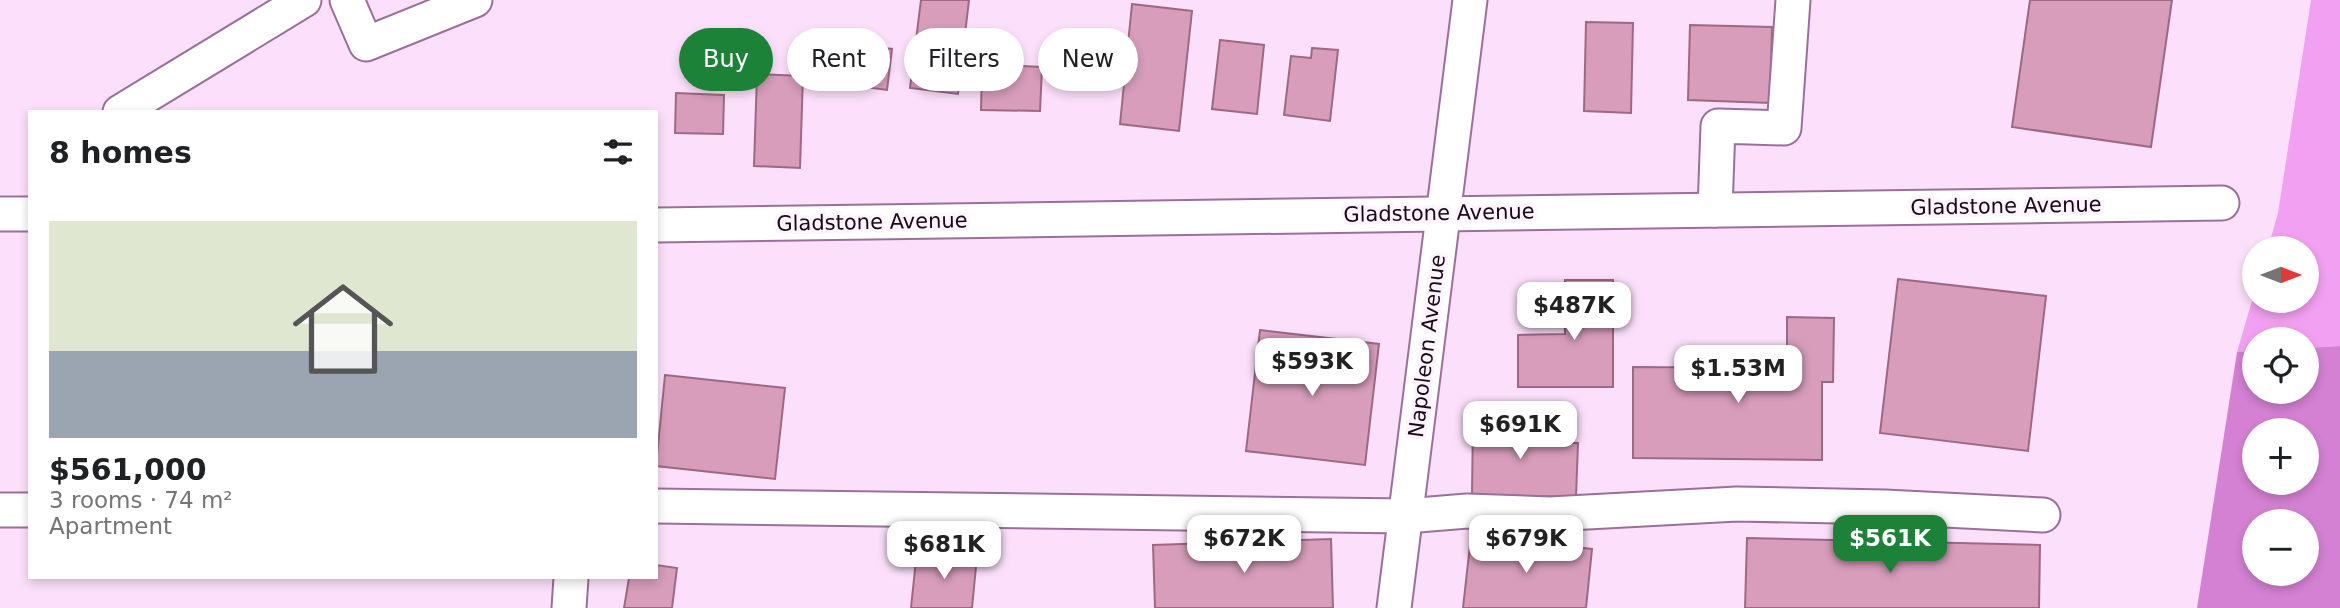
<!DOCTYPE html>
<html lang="en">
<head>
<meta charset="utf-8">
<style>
  body { margin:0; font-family:"DejaVu Sans",sans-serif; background:#f6f6f6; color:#202124; height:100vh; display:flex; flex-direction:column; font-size:26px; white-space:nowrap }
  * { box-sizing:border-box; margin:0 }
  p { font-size:23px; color:#757577 }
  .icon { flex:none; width:38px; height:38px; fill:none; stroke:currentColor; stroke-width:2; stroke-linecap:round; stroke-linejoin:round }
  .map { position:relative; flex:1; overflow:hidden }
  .sheet { position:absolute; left:28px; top:110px; width:630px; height:469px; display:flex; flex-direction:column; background:#fff; border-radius:0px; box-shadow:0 4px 10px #0003 }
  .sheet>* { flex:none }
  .top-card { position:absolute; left:679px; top:28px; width:665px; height:63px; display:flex; gap:14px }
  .needle { width:46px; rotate:90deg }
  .controls { position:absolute; left:2242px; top:236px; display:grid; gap:14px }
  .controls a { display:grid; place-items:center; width:77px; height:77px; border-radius:50%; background:#fff; box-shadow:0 4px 10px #0003; font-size:35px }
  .price { position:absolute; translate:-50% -60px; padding:0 16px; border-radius:14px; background:#fff; color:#222; font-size:23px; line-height:46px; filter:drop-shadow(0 2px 4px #0008) }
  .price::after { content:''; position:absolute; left:50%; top:42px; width:21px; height:16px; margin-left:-10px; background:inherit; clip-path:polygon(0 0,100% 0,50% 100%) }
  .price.selected { background:#1b8237; color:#fff }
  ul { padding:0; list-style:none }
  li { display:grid; align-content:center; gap:14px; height:371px; padding:0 21px }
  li+li { border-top:2px solid #e0e0e0 }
  li span { display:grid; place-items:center; height:217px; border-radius:0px; color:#555 }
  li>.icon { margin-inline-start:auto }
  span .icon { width:126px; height:126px; fill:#fffc; stroke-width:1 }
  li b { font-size:30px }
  h2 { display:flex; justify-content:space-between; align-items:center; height:84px; padding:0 21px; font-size:30px }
  .tag { padding:0 24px; border-radius:32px; background:#fff; box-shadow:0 4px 10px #0003; font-size:24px; line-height:63px }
  .tag.selected { background:#1b8237; color:#fff }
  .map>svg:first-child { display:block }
  .green { fill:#f2a0f1 }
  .forest { fill:#d481d3; fill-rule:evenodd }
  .building { fill:#d79dba; stroke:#9e6884; stroke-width:2 }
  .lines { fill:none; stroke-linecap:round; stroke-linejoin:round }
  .minor-casing { stroke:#9a7099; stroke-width:37 }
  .minor { stroke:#fff; stroke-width:33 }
  .labels { text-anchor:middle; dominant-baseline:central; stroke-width:7; stroke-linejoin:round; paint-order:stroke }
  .street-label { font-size:21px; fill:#190918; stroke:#fef4fd }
</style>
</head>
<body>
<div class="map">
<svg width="2340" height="608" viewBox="0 0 2340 608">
  <rect width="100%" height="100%" fill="#fce0fb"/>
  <path class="green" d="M2311,0H2340V346L2307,348L2306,340H2254V351L2237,352L2254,294V301H2306V248H2268L2278,213Z"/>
  <path class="forest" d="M2340,346V608H2197L2237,352L2254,351V392H2306L2307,348ZM2254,430H2306V483H2254ZM2254,522H2306V574H2254Z"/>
  <g class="building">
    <path d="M921,0H969L958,94L910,88Z"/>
    <path d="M2030,0H2172L2151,147L2012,127Z"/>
    <path d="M1132,4L1192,11L1179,131L1120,124Z"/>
    <path d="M1586,22L1633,23L1631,113L1584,111Z"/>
    <path d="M1690,25L1772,27L1770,103L1688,100Z"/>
    <path d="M1220,40L1264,45L1257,114L1212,109Z"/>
    <path d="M847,44L892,49L887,90L842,84Z"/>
    <path d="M1312,48L1338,50L1330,121L1284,115L1291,56L1311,58Z"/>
    <path d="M982,64L1042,67L1040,111L981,110Z"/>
    <path d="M757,74L803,76L800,168L754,166Z"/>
    <path d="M676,93L724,95L723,134L675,133Z"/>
    <path d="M1898,279L2046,296L2028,451L1880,433Z"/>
    <path d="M1565,280H1613V387H1518V335L1565,334Z"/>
    <path d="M1787,317L1834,318L1833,382H1822V460L1633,458V367L1787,368Z"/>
    <path d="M1260,330L1379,344L1365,465L1246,451Z"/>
    <path d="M665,375L785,388L775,479L656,466Z"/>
    <path d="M1473,418L1535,419L1534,442L1578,443L1576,497L1472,495Z"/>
    <path d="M1471,536L1592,549L1586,608H1463Z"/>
    <path d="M1747,538L2040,545L2039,608H1745Z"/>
    <path d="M1331,539L1333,608H1155L1153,545Z"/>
    <path d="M917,550L977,556L972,608H911Z"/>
    <path d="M656,565L677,568L672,608H624L629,578H656Z"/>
  </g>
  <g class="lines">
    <g class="minor-casing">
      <g id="minor">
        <path d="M347,0L366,44L475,0"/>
        <path d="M120,112L304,0"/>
        <path d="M1715,210L1718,126L1784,128L1793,0"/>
        <path d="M0,214H30"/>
        <path d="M656,225L2222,203"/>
        <path d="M656,506L1406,516L1467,511L1550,514L1737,504L1885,507L2043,515"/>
        <path d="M0,510H30"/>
        <path d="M569,608L571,578"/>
        <path d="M1394,608L1470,0"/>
      </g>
    </g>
    <use href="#minor" class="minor"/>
  </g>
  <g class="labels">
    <g class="street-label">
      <text transform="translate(2006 206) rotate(-1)">Gladstone Avenue</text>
      <text transform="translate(1439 213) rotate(-1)">Gladstone Avenue</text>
      <text transform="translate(872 222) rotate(-1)">Gladstone Avenue</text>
      <text transform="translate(1427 346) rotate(-83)">Napoleon Avenue</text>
    </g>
  </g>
</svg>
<div class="controls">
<a><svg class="needle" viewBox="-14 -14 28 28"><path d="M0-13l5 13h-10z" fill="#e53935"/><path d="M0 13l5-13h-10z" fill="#757577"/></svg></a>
<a><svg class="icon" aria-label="locate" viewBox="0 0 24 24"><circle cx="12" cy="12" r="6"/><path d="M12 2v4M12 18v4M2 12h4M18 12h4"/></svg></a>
<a>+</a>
<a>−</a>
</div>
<b class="price" style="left:1574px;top:342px">$487K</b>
<b class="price" style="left:1312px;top:398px">$593K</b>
<b class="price" style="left:1738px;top:405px">$1.53M</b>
<b class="price" style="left:1520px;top:461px">$691K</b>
<b class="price" style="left:1244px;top:575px">$672K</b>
<b class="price" style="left:1526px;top:575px">$679K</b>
<b class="price selected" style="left:1890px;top:575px">$561K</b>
<b class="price" style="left:944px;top:581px">$681K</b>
<div class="top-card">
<a class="tag selected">Buy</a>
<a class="tag">Rent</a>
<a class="tag">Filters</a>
<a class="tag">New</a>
</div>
<section class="sheet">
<h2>8 homes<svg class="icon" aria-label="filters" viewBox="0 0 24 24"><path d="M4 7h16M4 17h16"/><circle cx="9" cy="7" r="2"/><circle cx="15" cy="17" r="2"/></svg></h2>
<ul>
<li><span style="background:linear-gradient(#dfe7d0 60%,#9aa5b1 0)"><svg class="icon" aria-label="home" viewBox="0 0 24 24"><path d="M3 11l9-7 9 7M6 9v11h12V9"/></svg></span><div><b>$561,000</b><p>3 rooms · 74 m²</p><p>Apartment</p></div></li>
</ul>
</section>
</div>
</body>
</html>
